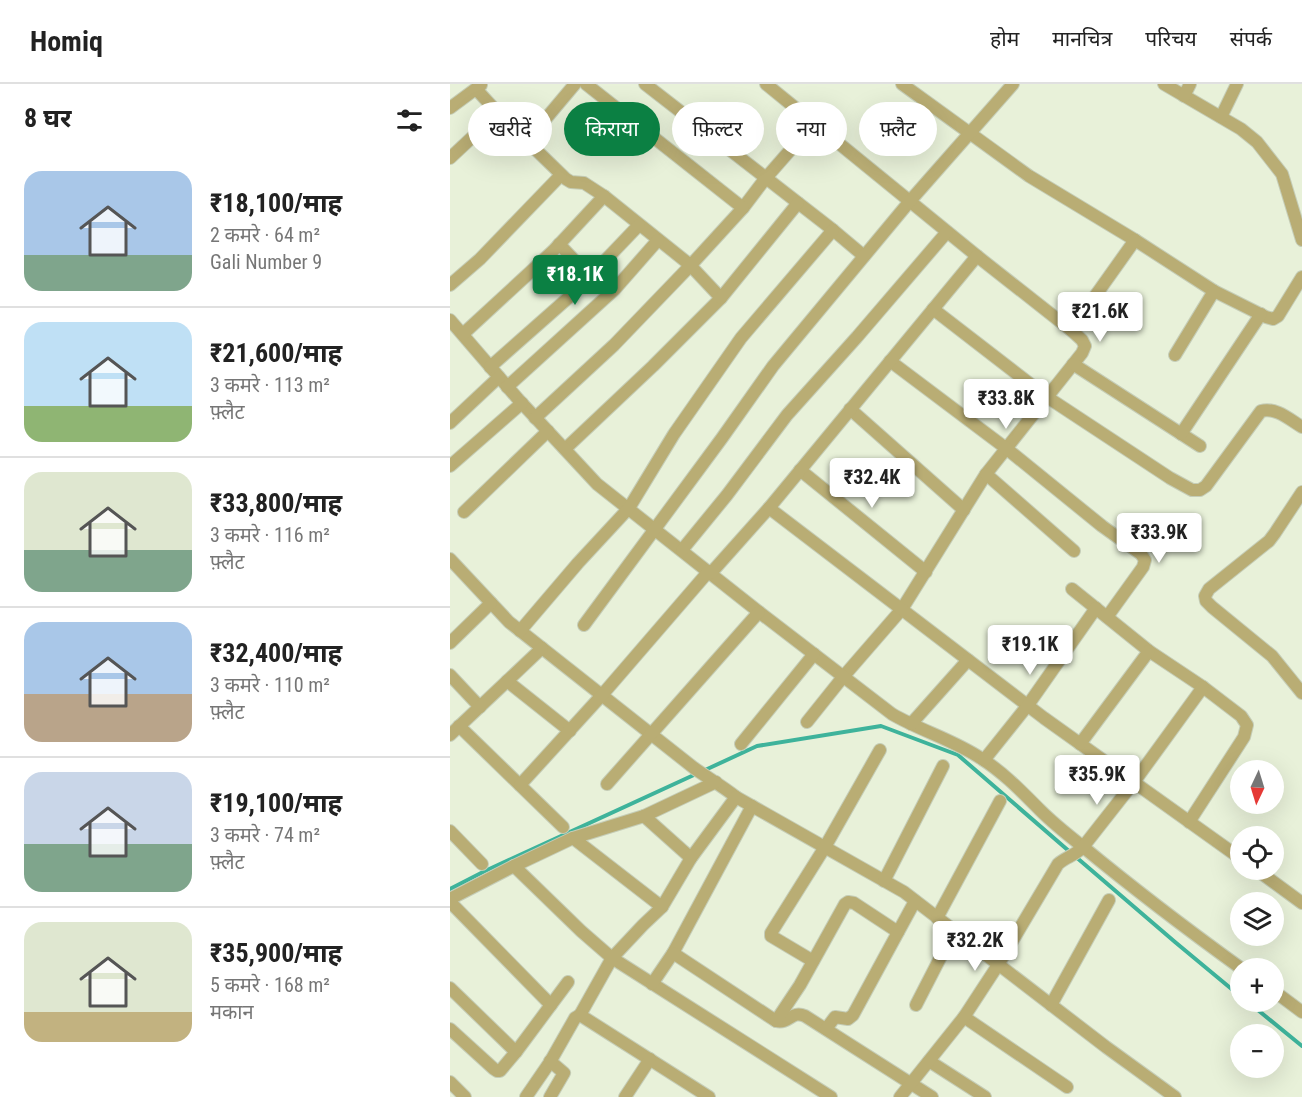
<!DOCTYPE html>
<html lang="hi">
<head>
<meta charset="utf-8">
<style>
  body { margin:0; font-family:"Roboto Condensed","Noto Sans Devanagari",sans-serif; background:#f6f6f6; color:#222; height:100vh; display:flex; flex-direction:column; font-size:22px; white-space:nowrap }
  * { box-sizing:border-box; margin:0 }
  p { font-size:20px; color:#767676 }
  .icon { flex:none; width:33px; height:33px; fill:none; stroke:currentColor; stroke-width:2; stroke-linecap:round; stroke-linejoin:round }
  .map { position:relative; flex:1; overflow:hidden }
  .panel { display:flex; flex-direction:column; background:#fff; width:450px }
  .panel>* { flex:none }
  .top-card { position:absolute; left:18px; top:18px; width:570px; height:54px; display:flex; gap:12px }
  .needle { width:39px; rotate:184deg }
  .fabs { position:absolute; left:780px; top:676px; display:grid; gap:12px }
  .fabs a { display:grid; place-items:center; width:54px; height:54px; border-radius:50%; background:#fff; box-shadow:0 6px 24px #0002; font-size:30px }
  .price { position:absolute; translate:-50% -51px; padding:0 14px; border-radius:6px; background:#fff; color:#222; font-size:20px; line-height:39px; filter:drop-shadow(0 2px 3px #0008) }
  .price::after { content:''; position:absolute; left:50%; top:36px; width:18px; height:14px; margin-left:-9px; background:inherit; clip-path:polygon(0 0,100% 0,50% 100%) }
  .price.current { background:#0b8043; color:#fff }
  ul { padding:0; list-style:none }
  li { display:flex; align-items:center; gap:18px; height:150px; padding:0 24px }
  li+li { border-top:2px solid #e0e0e0 }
  li span { display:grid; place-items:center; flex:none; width:168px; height:120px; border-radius:18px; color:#555 }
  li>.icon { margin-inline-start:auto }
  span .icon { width:72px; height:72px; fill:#fffc; stroke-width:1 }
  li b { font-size:26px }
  h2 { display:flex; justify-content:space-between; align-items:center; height:72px; padding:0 24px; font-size:26px }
  .pill { padding:0 21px; border-radius:27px; background:#fff; box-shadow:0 6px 24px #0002; font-size:21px; line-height:54px }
  .pill.current { background:#0b8043; color:#fff }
  header { display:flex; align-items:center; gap:36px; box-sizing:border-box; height:84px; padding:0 30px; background:#fff; border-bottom:2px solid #e0e0e0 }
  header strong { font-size:28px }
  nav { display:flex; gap:33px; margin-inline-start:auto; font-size:21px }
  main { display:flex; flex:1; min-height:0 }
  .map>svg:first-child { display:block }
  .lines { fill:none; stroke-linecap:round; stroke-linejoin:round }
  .stream { stroke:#3eb39b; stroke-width:4 }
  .street-casing { stroke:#c5cdb7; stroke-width:14 }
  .street { stroke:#b9ad74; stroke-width:12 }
</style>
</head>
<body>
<header>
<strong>Homiq</strong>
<nav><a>होम</a><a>मानचित्र</a><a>परिचय</a><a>संपर्क</a></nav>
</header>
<main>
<section class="panel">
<h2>8 घर<svg class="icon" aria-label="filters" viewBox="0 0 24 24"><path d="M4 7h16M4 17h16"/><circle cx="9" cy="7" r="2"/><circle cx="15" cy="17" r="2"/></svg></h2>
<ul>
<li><span style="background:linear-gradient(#a9c7e8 70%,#7fa58c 0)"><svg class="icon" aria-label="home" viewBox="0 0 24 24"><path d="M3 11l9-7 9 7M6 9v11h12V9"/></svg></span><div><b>₹18,100/माह</b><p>2 कमरे · 64 m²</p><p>Gali Number 9</p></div></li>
<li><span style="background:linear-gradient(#bfe0f5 70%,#8fb573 0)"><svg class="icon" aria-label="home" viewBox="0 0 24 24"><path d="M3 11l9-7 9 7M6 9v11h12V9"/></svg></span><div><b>₹21,600/माह</b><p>3 कमरे · 113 m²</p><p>फ़्लैट</p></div></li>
<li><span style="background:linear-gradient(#dfe7d0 65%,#7fa58c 0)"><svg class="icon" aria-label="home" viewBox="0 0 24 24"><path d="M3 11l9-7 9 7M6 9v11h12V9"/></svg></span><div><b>₹33,800/माह</b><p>3 कमरे · 116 m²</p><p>फ़्लैट</p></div></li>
<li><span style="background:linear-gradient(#a9c7e8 60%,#b9a48a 0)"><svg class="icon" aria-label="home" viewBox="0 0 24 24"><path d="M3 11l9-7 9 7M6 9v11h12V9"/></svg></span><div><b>₹32,400/माह</b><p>3 कमरे · 110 m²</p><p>फ़्लैट</p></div></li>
<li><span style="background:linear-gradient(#c9d6e8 60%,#7fa58c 0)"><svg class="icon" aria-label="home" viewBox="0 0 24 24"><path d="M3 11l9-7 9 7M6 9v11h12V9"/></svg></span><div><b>₹19,100/माह</b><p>3 कमरे · 74 m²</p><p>फ़्लैट</p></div></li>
<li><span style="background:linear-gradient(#dfe7d0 75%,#c2b280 0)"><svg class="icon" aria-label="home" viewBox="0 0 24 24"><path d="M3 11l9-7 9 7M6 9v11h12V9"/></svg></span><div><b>₹35,900/माह</b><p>5 कमरे · 168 m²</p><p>मकान</p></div></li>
</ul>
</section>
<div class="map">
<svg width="852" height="1013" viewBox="0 0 852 1013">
  <rect width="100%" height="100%" fill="#e8f1d9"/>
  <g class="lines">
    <g class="stream">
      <path d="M253,687L307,662L431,642L508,671L620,768"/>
      <path d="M626,773L725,858L790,912"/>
      <path d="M0,805L35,787L246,690"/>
      <path d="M798,918L852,962"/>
    </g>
    <g class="street-casing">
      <g id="street">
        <path d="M195,0L383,146L414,172"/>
        <path d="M316,0L527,172L621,246L632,256L635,262L632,269L536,390L452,525L393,593L357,638"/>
        <path d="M452,0L579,92L685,156L764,207L816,233L823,235L828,232L852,193"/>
        <path d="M714,0L791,45L807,58L832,90L852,156"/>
        <path d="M26,5L48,29L116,95L121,98L134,99L154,112L239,180L271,214L203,282L115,365"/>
        <path d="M734,12L740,0"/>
        <path d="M0,24L31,1"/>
        <path d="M771,33L787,0"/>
        <path d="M77,57L125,0"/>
        <path d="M0,74L48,29"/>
        <path d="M293,124L315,95L364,39"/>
        <path d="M109,160L140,193"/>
        <path d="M0,201L30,175L111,91"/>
        <path d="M271,214L348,119"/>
        <path d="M483,225L597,313L720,394L742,406H750L756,402L811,327C826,323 839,335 852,343"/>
        <path d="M0,236L68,315L147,400L309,528L442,630C471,647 504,656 532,675C554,689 572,708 590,726C603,739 618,751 632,762C684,805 738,846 792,885"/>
        <path d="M621,246L685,156"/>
        <path d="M13,250L103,167L154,112"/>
        <path d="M725,271L764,207"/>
        <path d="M440,277L557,365L652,442L691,470L695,476L693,483L657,533"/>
        <path d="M623,280L750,362"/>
        <path d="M40,283L126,207L189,141"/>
        <path d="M57,303L165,205L208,156"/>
        <path d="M400,325L514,426"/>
        <path d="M85,334L164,261L240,182L293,124L136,0"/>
        <path d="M0,339L49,293"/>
        <path d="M731,350L811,230"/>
        <path d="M0,382L72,319"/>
        <path d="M350,386L476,488"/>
        <path d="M536,390L624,467"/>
        <path d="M852,408L825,449L819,457L759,505L755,512L756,517L762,523L822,572L852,609"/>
        <path d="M319,424L594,634L790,774"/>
        <path d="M14,428L98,347"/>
        <path d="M232,466L277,411L337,331L407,253L497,148"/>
        <path d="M0,475L59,538L244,684C258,694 272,702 286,713L454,808L656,963L725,1013"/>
        <path d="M622,505L699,567L753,603L791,632L797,641L794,653L739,738"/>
        <path d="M134,541L272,354L323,282L460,117L563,0"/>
        <path d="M70,547L128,479L179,424L224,350L291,254L383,146"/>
        <path d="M0,559L41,519"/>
        <path d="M0,591L30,623"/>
        <path d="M57,597L120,647"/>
        <path d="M461,640L518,576"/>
        <path d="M9,642L113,743"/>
        <path d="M0,651L92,564"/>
        <path d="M291,660L364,570"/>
        <path d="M630,660L699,567"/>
        <path d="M534,676L578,621L646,524"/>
        <path d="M157,700L309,528"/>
        <path d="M70,701L152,611L259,487L261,489L319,424L527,172"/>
        <path d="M194,732L241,774"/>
        <path d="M0,747L32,780"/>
        <path d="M123,754L212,823"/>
        <path d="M64,782L131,847L162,874L381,1013"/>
        <path d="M807,786L852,819"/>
        <path d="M434,797L493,682"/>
        <path d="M0,815L64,782L123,754L194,732L266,698"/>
        <path d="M0,818L101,921"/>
        <path d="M487,834L550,717"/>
        <path d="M223,869L302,722"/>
        <path d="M363,877L321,852V849L375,763L430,666"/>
        <path d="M202,900L223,869L326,937C340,940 341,926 355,932L482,1013"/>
        <path d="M0,904L66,968"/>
        <path d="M824,907L852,928"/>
        <path d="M466,921L504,847"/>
        <path d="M601,921L659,816"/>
        <path d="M130,931L162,874L193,841L212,823L241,774L286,713"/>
        <path d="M514,933L617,1003"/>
        <path d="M326,937L350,901L395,820L398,818L404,819L448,848"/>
        <path d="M0,945L44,985L47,987H50L66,968L118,898"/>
        <path d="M376,945L385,933L398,935L403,931L465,817"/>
        <path d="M100,977L114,989L100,1013"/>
        <path d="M479,977L535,1013"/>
        <path d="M0,998L15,1013"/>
        <path d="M76,1013L100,978L125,934L130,931L259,1013"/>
        <path d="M175,1013L200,975"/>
        <path d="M450,1013L514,933L548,881L608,780C616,773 626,771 633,763L684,698L753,603"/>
      </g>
    </g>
    <use href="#street" class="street"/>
  </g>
</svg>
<div class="fabs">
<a><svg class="needle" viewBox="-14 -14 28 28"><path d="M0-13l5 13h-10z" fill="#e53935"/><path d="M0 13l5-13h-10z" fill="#767676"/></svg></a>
<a><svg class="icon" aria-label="locate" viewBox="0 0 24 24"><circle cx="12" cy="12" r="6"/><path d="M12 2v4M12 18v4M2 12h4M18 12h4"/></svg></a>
<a><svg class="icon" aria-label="layers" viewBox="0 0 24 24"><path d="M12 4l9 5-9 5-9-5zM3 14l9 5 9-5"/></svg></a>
<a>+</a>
<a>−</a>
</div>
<b class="price current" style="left:125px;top:222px">₹18.1K</b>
<b class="price" style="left:650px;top:259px">₹21.6K</b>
<b class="price" style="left:556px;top:346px">₹33.8K</b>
<b class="price" style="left:422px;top:425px">₹32.4K</b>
<b class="price" style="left:709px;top:480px">₹33.9K</b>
<b class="price" style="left:580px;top:592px">₹19.1K</b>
<b class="price" style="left:647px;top:722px">₹35.9K</b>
<b class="price" style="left:525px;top:888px">₹32.2K</b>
<div class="top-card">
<a class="pill">खरीदें</a>
<a class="pill current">किराया</a>
<a class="pill">फ़िल्टर</a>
<a class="pill">नया</a>
<a class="pill">फ़्लैट</a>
</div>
</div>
</main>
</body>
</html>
